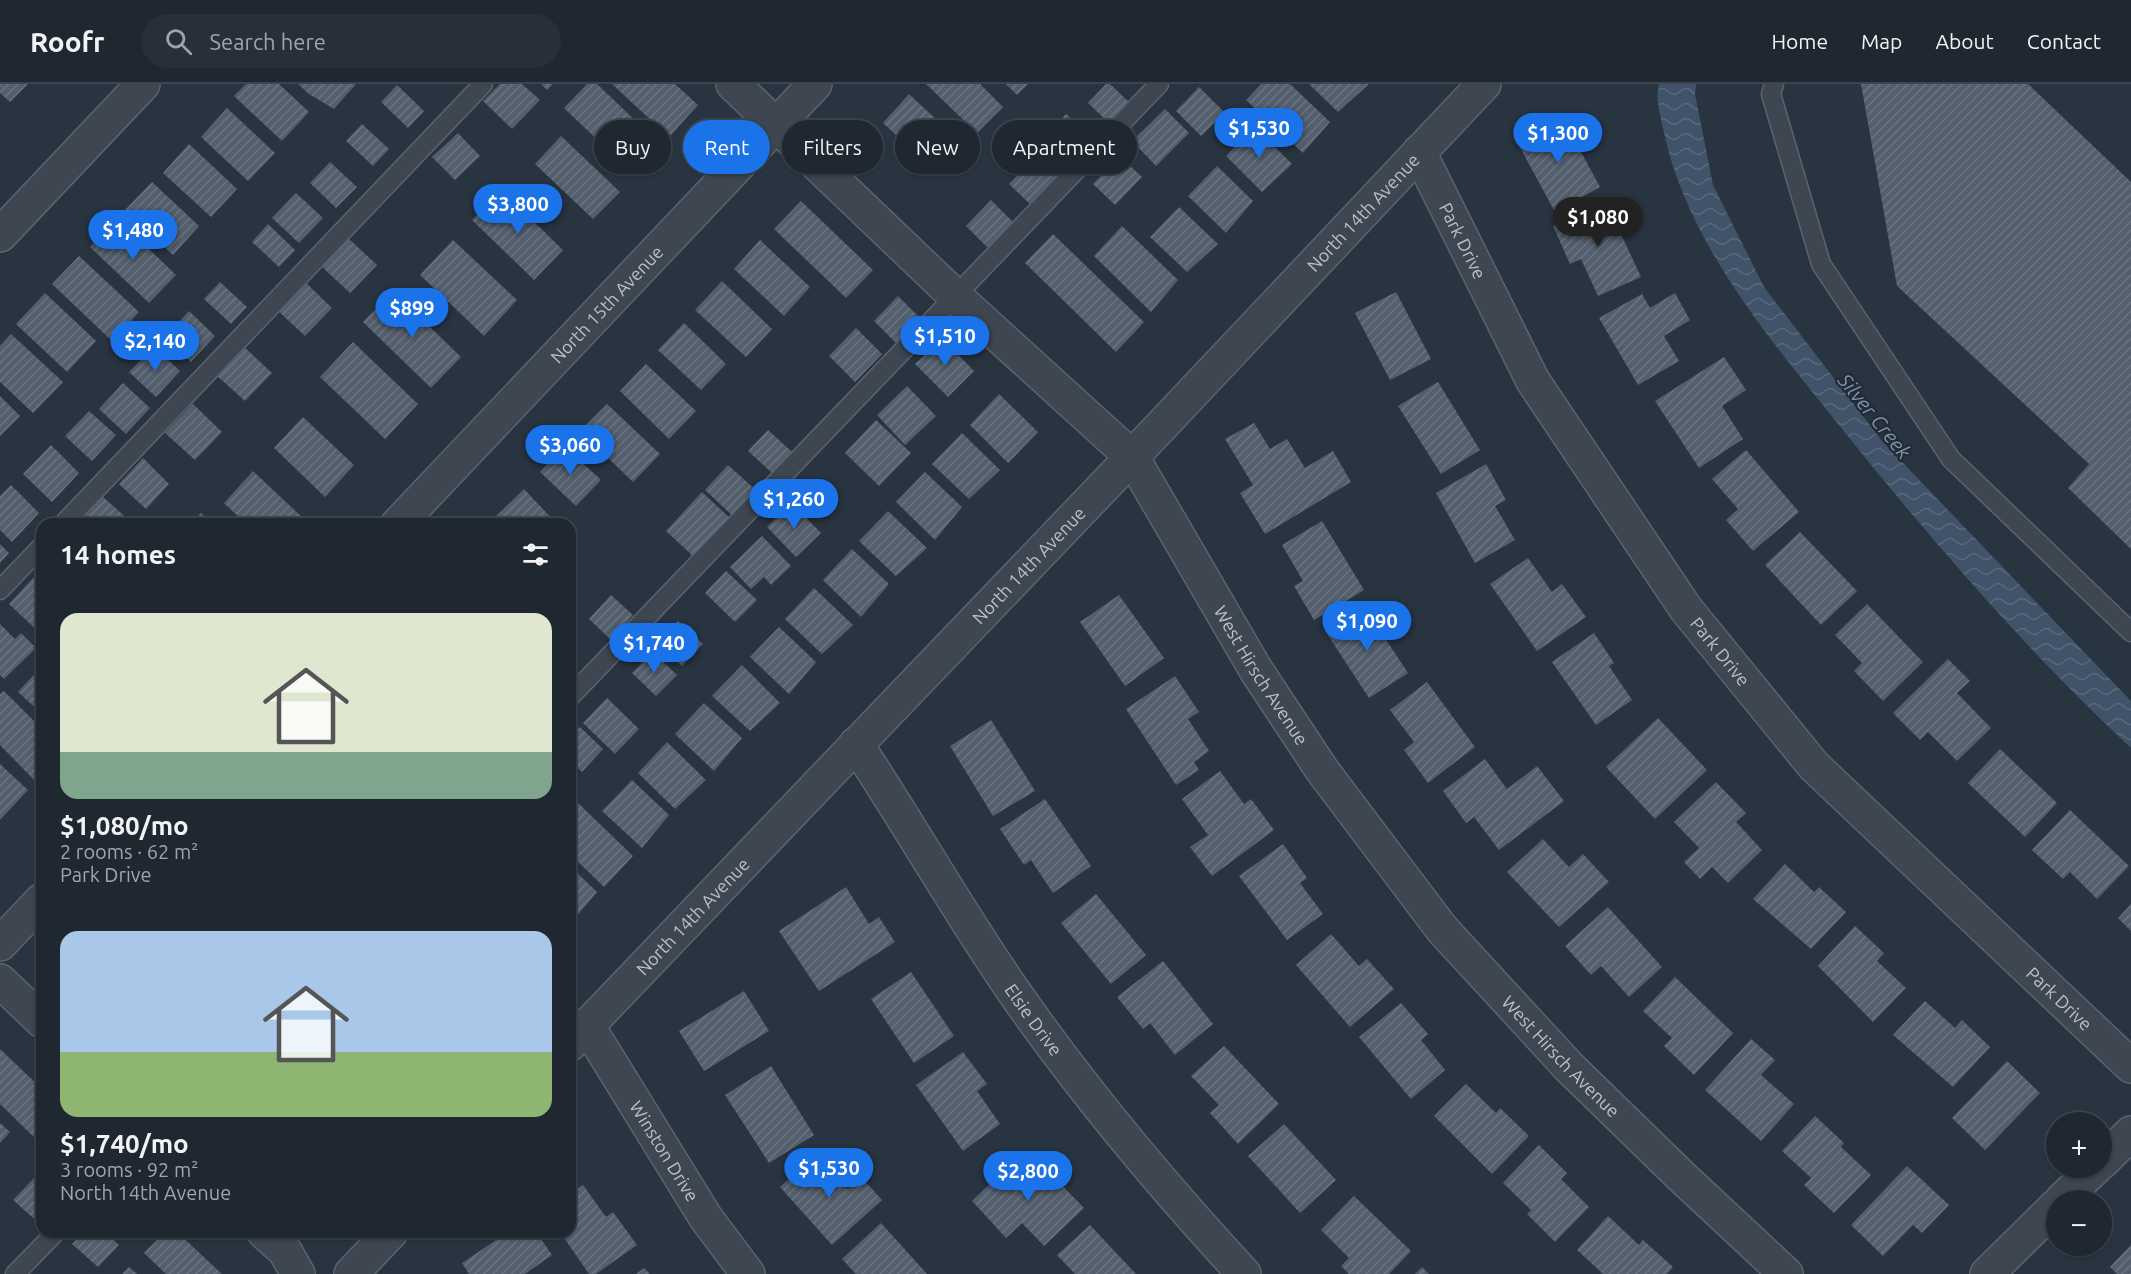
<!DOCTYPE html>
<html lang="en">
<head>
<meta charset="utf-8">
<style>
  body { margin:0; font-family:Ubuntu,sans-serif; background:#272f39; color:#f1f3f6; height:100vh; display:flex; flex-direction:column; font-size:22px; white-space:nowrap }
  * { box-sizing:border-box; margin:0 }
  p { font-size:20px; color:#a1a5ab }
  .icon { flex:none; width:33px; height:33px; fill:none; stroke:currentColor; stroke-width:2; stroke-linecap:round; stroke-linejoin:round }
  .map { position:relative; flex:1; overflow:hidden }
  .sheet { position:absolute; left:36px; top:434px; width:540px; height:720px; display:flex; flex-direction:column; background:#1f2731; border-radius:18px; box-shadow:0 2px 4px #0004,0 0 0 2px #3c444d }
  .sheet>* { flex:none }
  .banner { position:absolute; left:594px; top:36px; width:570px; height:54px; display:flex; gap:12px }
  .buttons { position:absolute; left:2046px; top:1028px; display:grid; gap:12px }
  .buttons a { display:grid; place-items:center; width:66px; height:66px; border-radius:50%; background:#1f2731; box-shadow:0 2px 4px #0004,0 0 0 2px #3c444d; font-size:30px }
  .price { position:absolute; translate:-50% -51px; padding:0 14px; border-radius:21px; background:#1a73e8; color:#fff; font-size:20px; line-height:39px; filter:drop-shadow(0 2px 3px #0008) }
  .price::after { content:''; position:absolute; left:50%; top:36px; width:18px; height:14px; margin-left:-9px; background:inherit; clip-path:polygon(0 0,100% 0,50% 100%) }
  .price.active { background:#222; color:#fff }
  ul { padding:0; list-style:none }
  li { display:grid; align-content:center; gap:12px; height:318px; padding:0 24px }
  li span { display:grid; place-items:center; height:186px; border-radius:18px; color:#555 }
  li>.icon { margin-inline-start:auto }
  span .icon { width:108px; height:108px; fill:#fffc; stroke-width:1 }
  li b { font-size:26px }
  h2 { display:flex; justify-content:space-between; align-items:center; height:72px; padding:0 24px; font-size:26px }
  .chip { padding:0 21px; border-radius:27px; background:#1f2731; box-shadow:0 2px 4px #0004,0 0 0 2px #3c444d; font-size:21px; line-height:54px }
  .chip.active { background:#1a73e8; color:#fff }
  header { display:flex; align-items:center; gap:36px; box-sizing:border-box; height:84px; padding:0 30px; background:#1f2731; border-bottom:2px solid #3c444d }
  header strong { font-size:28px }
  nav { display:flex; gap:33px; margin-inline-start:auto; font-size:21px }
  .search { width:420px; height:54px; background:#272f39; display:flex; align-items:center; gap:15px; box-sizing:border-box; padding:0 21px; border-radius:33px; color:#a1a5ab; font-size:22px }
  .map>svg:first-child { display:block }
  .water { fill:url(#water-waves) }
  .building { fill:url(#building-hatch) }
  .lines { fill:none; stroke-linecap:round; stroke-linejoin:round }
  .lane-casing { stroke:#5b646e; stroke-width:21 }
  .street-casing { stroke:#5b646e; stroke-width:36 }
  .lane { stroke:#3d4651; stroke-width:18 }
  .street { stroke:#3d4651; stroke-width:33 }
  .labels { text-anchor:middle; dominant-baseline:central; stroke-width:4.5; stroke-linejoin:round; paint-order:stroke }
  .street-label { font-size:18px; fill:#bac1cb; stroke:#222b36 }
  .water-label { font-size:20px; font-style:italic; fill:#7d93ab; stroke:#222b36 }
</style>
</head>
<body>
<header>
<strong>Roofr</strong>
<div class="search"><svg class="icon" aria-label="search" viewBox="0 0 24 24"><circle cx="10" cy="10" r="6"/><path d="M15 15l6 6"/></svg>Search here</div>
<nav><a>Home</a><a>Map</a><a>About</a><a>Contact</a></nav>
</header>
<div class="map">
<svg width="2131" height="1190" viewBox="0 0 2131 1190">
  <defs>
    <pattern id="water-waves" width="16" height="10" patternUnits="userSpaceOnUse" patternTransform="scale(1.5)"><rect width="16" height="10" fill="#405369"/><path d="M0 5q4-4 8 0t8 0" fill="none" stroke="#5a6a7d"/></pattern>
    <pattern id="building-hatch" width="6" height="6" patternUnits="userSpaceOnUse" patternTransform="scale(1.5)"><rect width="6" height="6" fill="#545f6e"/><path d="M-1 1l2-2M0 6l6-6M5 7l2-2" fill="none" stroke="#6a7481"/></pattern>
  </defs>
  <rect width="100%" height="100%" fill="#293441"/>
  <path class="water" d="M1659,0H1696L1695,10L1713,101L1764,203L1882,357L2131,617V664C2026,566 1932,457 1842,345C1771,256 1686,159 1663,44C1660,29 1655,15 1659,0Z"/>
  <g class="building">
    <path d="M0,0H28L10,18L0,9Z"/>
    <path d="M246,0H279L309,28L282,57L234,12Z"/>
    <path d="M298,0H356L334,25L309,10Z"/>
    <path d="M500,0H522L540,16L512,45L483,17Z"/>
    <path d="M541,0H553L547,6Z"/>
    <path d="M587,0H597L662,62L634,91L564,24Z"/>
    <path d="M612,0H675L698,21L669,53Z"/>
    <path d="M926,0H980L1003,23L977,49Z"/>
    <path d="M1006,0H1028L1017,11Z"/>
    <path d="M1106,0H1110L1131,20L1111,41L1088,19Z"/>
    <path d="M1261,0H1290L1330,38L1303,69L1246,16Z"/>
    <path d="M1309,0H1369L1338,28Z"/>
    <path d="M1861,0H2028L2131,98V465L2068,404L2089,380L1897,202Z"/>
    <path d="M397,1L424,27L408,44L381,18Z"/>
    <path d="M1199,3L1225,29L1201,52L1176,27Z"/>
    <path d="M909,10L957,55L931,83L883,39Z"/>
    <path d="M227,24L275,69L248,97L201,53Z"/>
    <path d="M1165,25L1189,49L1156,82L1132,57Z"/>
    <path d="M1066,30L1093,55L1071,79L1044,54Z"/>
    <path d="M1562,33L1600,103L1555,128L1517,58Z"/>
    <path d="M362,40L389,65L373,82L346,57Z"/>
    <path d="M1254,42L1292,80L1262,108L1226,72Z"/>
    <path d="M458,49L480,72L455,96L432,73Z"/>
    <path d="M561,52L620,108L593,135L535,80Z"/>
    <path d="M189,60L237,105L211,133L163,89Z"/>
    <path d="M1038,70L1061,93L1033,123L1009,100Z"/>
    <path d="M1120,72L1142,93L1115,121L1093,100Z"/>
    <path d="M330,78L357,103L336,124L310,99Z"/>
    <path d="M1217,82L1253,117L1226,149L1188,112Z"/>
    <path d="M152,98L199,142L173,171L125,126Z"/>
    <path d="M501,106L563,166L534,196L472,136Z"/>
    <path d="M296,109L323,134L299,159L272,134Z"/>
    <path d="M991,116L1014,139L989,165L966,142Z"/>
    <path d="M801,117L873,186L846,214L774,145Z"/>
    <path d="M1606,118L1641,193L1598,212L1581,175L1570,180L1553,142Z"/>
    <path d="M1179,123L1218,160L1187,188L1150,153Z"/>
    <path d="M117,134L176,191L149,219L90,163Z"/>
    <path d="M268,140L295,166L279,183L252,158Z"/>
    <path d="M1122,142L1178,196L1151,228L1094,172Z"/>
    <path d="M1053,150L1144,238L1116,268L1025,179Z"/>
    <path d="M348,154L377,181L350,209L321,182Z"/>
    <path d="M453,156L517,216L484,252L420,191Z"/>
    <path d="M760,156L810,203L784,232L734,185Z"/>
    <path d="M79,172L139,228L112,257L52,200Z"/>
    <path d="M303,196L332,224L305,252L276,225Z"/>
    <path d="M722,197L772,245L746,273L695,226Z"/>
    <path d="M220,198L247,223L231,240L204,215Z"/>
    <path d="M393,207L461,273L431,304L363,238Z"/>
    <path d="M1396,208L1431,275L1390,296L1355,229Z"/>
    <path d="M45,209L96,257L67,288L16,240Z"/>
    <path d="M1675,209L1690,236L1664,252L1679,277L1638,301L1599,234L1642,210L1650,224Z"/>
    <path d="M898,212L920,234L896,259L874,237Z"/>
    <path d="M189,227L215,252L191,278L165,253Z"/>
    <path d="M684,239L726,280L701,306L658,266Z"/>
    <path d="M856,244L882,270L855,298L829,272Z"/>
    <path d="M11,250L63,298L33,329L0,298V262Z"/>
    <path d="M942,254L974,287L948,313L915,280Z"/>
    <path d="M353,258L418,320L385,355L320,293Z"/>
    <path d="M154,262L180,287L156,313L129,288Z"/>
    <path d="M243,262L272,289L245,317L215,290Z"/>
    <path d="M1724,273L1746,306L1722,322L1743,355L1699,384L1655,317Z"/>
    <path d="M646,280L696,327L669,355L620,307Z"/>
    <path d="M1438,298L1480,366L1441,390L1398,322Z"/>
    <path d="M123,299L150,324L126,350L99,325Z"/>
    <path d="M907,302L936,332L905,361L877,331Z"/>
    <path d="M999,310L1038,348L1008,379L970,341Z"/>
    <path d="M0,312L20,332L0,352Z"/>
    <path d="M193,320L222,348L195,376L165,349Z"/>
    <path d="M607,320L660,370L633,398L580,347Z"/>
    <path d="M89,327L116,351L92,377L65,352Z"/>
    <path d="M303,333L354,381L325,413L274,364Z"/>
    <path d="M876,336L911,369L879,402L845,369Z"/>
    <path d="M1254,339L1270,365L1287,355L1305,384L1333,367L1351,398L1265,450L1240,409L1253,401L1225,355Z"/>
    <path d="M768,346L792,368L772,389L748,367Z"/>
    <path d="M962,349L1000,386L969,415L932,380Z"/>
    <path d="M51,361L79,389L52,418L23,390Z"/>
    <path d="M564,362L601,396L576,422L540,388Z"/>
    <path d="M1746,366L1799,428L1753,467L1726,436L1738,425L1712,395Z"/>
    <path d="M143,374L169,400L146,425L119,400Z"/>
    <path d="M1486,380L1506,416L1495,422L1515,456L1475,479L1436,409Z"/>
    <path d="M728,381L758,408L735,434L705,406Z"/>
    <path d="M253,387L304,435L301,440H246L224,419Z"/>
    <path d="M925,388L962,423L935,456L896,418Z"/>
    <path d="M11,401L39,429L12,458L0,446V412Z"/>
    <path d="M524,405L557,440H504L496,432Z"/>
    <path d="M702,408L732,436L696,475L666,447Z"/>
    <path d="M103,413L130,437L128,440L79,438Z"/>
    <path d="M792,419L821,449L796,473L767,443Z"/>
    <path d="M888,427L927,464L896,492L859,457Z"/>
    <path d="M201,429L212,440H191Z"/>
    <path d="M1322,437L1364,506L1314,536L1294,502L1303,497L1282,461Z"/>
    <path d="M1800,448L1857,507L1821,541L1765,481Z"/>
    <path d="M762,452L791,482L771,501L764,493L751,505L730,483Z"/>
    <path d="M0,460L9,469L0,479Z"/>
    <path d="M852,465L889,500L861,533L823,496Z"/>
    <path d="M1528,474L1552,508L1562,500L1586,533L1537,567L1490,500Z"/>
    <path d="M726,487L757,516L735,538L705,509Z"/>
    <path d="M34,493L42,501V551L9,520Z"/>
    <path d="M814,504L853,541L822,570L785,535Z"/>
    <path d="M611,511L633,531L611,556L589,535Z"/>
    <path d="M1119,511L1164,574L1125,602L1080,538Z"/>
    <path d="M1867,520L1923,578L1883,617L1854,587L1862,579L1835,551Z"/>
    <path d="M1364,522L1408,589L1369,614L1325,547Z"/>
    <path d="M678,537L703,560L682,582L657,560Z"/>
    <path d="M0,540L15,555L21,549L36,564L4,595L0,591Z"/>
    <path d="M779,543L816,578L789,610L750,573Z"/>
    <path d="M1594,549L1614,579L1609,582L1632,616L1596,641L1552,578Z"/>
    <path d="M653,568L677,591L656,612L632,589Z"/>
    <path d="M1948,575L1970,597L1957,609L1991,644L1957,677L1928,648L1920,656L1893,629Z"/>
    <path d="M742,581L780,619L750,647L712,612Z"/>
    <path d="M42,582V630L18,608Z"/>
    <path d="M1175,592L1199,628L1188,635L1209,667L1194,678L1199,686L1176,701L1126,625Z"/>
    <path d="M1427,598L1475,663L1428,699L1404,666L1414,658L1390,626Z"/>
    <path d="M4,607L42,645V692L36,698L0,661V610Z"/>
    <path d="M607,614L639,645L615,670L583,639Z"/>
    <path d="M704,619L742,654L714,687L675,650Z"/>
    <path d="M1658,634L1707,686L1655,735L1606,683Z"/>
    <path d="M991,636L1035,707L993,732L950,662Z"/>
    <path d="M580,643L603,665L582,688L570,676V653Z"/>
    <path d="M667,658L706,696L675,725L638,689Z"/>
    <path d="M2000,665L2057,719L2025,753L1968,699Z"/>
    <path d="M1485,675L1507,705L1537,682L1564,717L1499,766L1474,733L1466,739L1443,707Z"/>
    <path d="M0,680L28,706L0,736Z"/>
    <path d="M1220,687L1244,720L1251,715L1274,746L1212,792L1190,763L1208,751L1182,715Z"/>
    <path d="M632,696L669,731L642,764L602,727Z"/>
    <path d="M1716,698L1746,729L1736,738L1762,766L1728,799L1712,783L1700,795L1684,778L1699,764L1674,738Z"/>
    <path d="M1045,715L1091,782L1053,809L1031,776L1024,781L1000,745Z"/>
    <path d="M577,718L633,772L604,803L570,770V725Z"/>
    <path d="M2070,726L2129,782L2097,815L2070,788L2063,795L2032,766Z"/>
    <path d="M1543,755L1569,783L1583,770L1609,798L1559,843L1507,788Z"/>
    <path d="M1283,760L1307,794L1300,799L1323,830L1287,856L1239,792Z"/>
    <path d="M1785,780L1814,808L1819,803L1846,828L1811,865L1753,815Z"/>
    <path d="M570,782L597,808L570,840Z"/>
    <path d="M846,803L869,840L879,833L895,858L819,907L779,847Z"/>
    <path d="M1096,810L1146,871L1111,900L1061,839Z"/>
    <path d="M2131,820V847L2118,834Z"/>
    <path d="M1608,823L1662,883L1629,913L1601,882L1591,891L1565,862Z"/>
    <path d="M1855,842L1884,869L1877,877L1906,904L1873,938L1818,882Z"/>
    <path d="M1331,850L1359,882L1367,875L1394,905L1350,943L1296,881Z"/>
    <path d="M1163,877L1213,940L1175,971L1150,939L1143,945L1117,913Z"/>
    <path d="M911,888L954,952L914,979L871,915Z"/>
    <path d="M1675,893L1733,949L1694,991L1664,962L1672,954L1643,927Z"/>
    <path d="M744,907L769,947L704,987L679,947Z"/>
    <path d="M1925,917L1955,944L1962,936L1990,963L1953,1003L1893,951Z"/>
    <path d="M1401,919L1428,950L1421,956L1445,986L1411,1015L1359,953Z"/>
    <path d="M1751,955L1775,976L1761,991L1794,1020L1761,1057L1705,1006Z"/>
    <path d="M1224,962L1279,1020L1238,1060L1210,1029L1219,1021L1191,992Z"/>
    <path d="M0,965L42,1005V1061L0,1020Z"/>
    <path d="M963,968L987,1000L977,1007L1000,1040L963,1067L916,1001Z"/>
    <path d="M2007,977L2040,1009L1985,1066L1952,1034Z"/>
    <path d="M771,982L814,1051L769,1079L725,1011Z"/>
    <path d="M1466,1000L1496,1029L1500,1024L1529,1052L1492,1090L1434,1032Z"/>
    <path d="M1815,1032L1844,1059L1841,1063L1871,1091L1834,1129L1804,1101L1811,1094L1782,1067Z"/>
    <path d="M0,1039L10,1048L0,1059Z"/>
    <path d="M1284,1040L1336,1096L1300,1129L1248,1072Z"/>
    <path d="M1539,1061L1567,1089L1561,1095L1589,1123L1555,1158L1527,1130L1531,1126L1503,1099Z"/>
    <path d="M1022,1069L1050,1099L1055,1094L1084,1124L1044,1162L1022,1139L1006,1154L972,1117Z"/>
    <path d="M817,1070L848,1105L861,1093L882,1116L832,1161L780,1103Z"/>
    <path d="M1907,1082L1949,1121L1922,1149L1913,1141L1883,1172L1851,1141Z"/>
    <path d="M38,1090L42,1094L41,1141L13,1116Z"/>
    <path d="M583,1101L606,1133L613,1128L637,1161L596,1190H589L560,1148H570V1110Z"/>
    <path d="M1354,1112L1411,1167L1389,1190H1349L1341,1182L1349,1174L1321,1146Z"/>
    <path d="M1608,1132L1639,1161L1643,1156L1673,1183L1667,1190H1603L1577,1166Z"/>
    <path d="M881,1139L927,1190H856L842,1175Z"/>
    <path d="M1090,1141L1136,1190H1075L1057,1171Z"/>
    <path d="M83,1148H105L119,1161L98,1183L72,1160Z"/>
    <path d="M165,1148H177L222,1190H166L144,1169Z"/>
    <path d="M508,1148H536L552,1171L525,1190H469L462,1179Z"/>
    <path d="M2131,1161V1190H2117L2110,1183Z"/>
    <path d="M129,1183L137,1190H122Z"/>
    <path d="M1422,1183L1429,1190H1415Z"/>
    <path d="M644,1184L650,1190H636Z"/>
  </g>
  <g class="lines">
    <g class="lane-casing">
      <g id="lane">
        <path d="M1774,0L1771,10L1821,180L1951,375L2131,548"/>
        <path d="M63,440L483,0"/>
        <path d="M0,506L42,462"/>
        <path d="M570,613L1159,0"/>
        <path d="M15,1190L56,1148"/>
      </g>
    </g>
    <g class="street-casing">
      <g id="street">
        <path id="s1" d="M733,0L955,212L1132,373L1256,586L1322,686L1442,845L1569,983L1682,1093L1786,1190"/>
        <path id="s2" d="M1419,68L1533,297L1686,525L1814,682L2131,982"/>
        <path d="M0,151L143,0"/>
        <path id="s3" d="M398,440L815,0"/>
        <path id="s4" d="M856,660C909,740 957,825 1012,905C1082,1006 1161,1100 1244,1190"/>
        <path d="M0,860L42,816"/>
        <path d="M0,897L42,937"/>
        <path id="s5" d="M587,941L706,1134L748,1190"/>
        <path id="s6" d="M570,960L1132,373L1484,0"/>
        <path d="M2102,1078L2131,1049"/>
        <path d="M2062,1116L2096,1083"/>
        <path d="M264,1148L285,1167L298,1190"/>
        <path d="M351,1190L391,1148"/>
        <path d="M1987,1190L2056,1122"/>
      </g>
    </g>
    <use href="#lane" class="lane"/>
    <use href="#street" class="street"/>
  </g>
  <g class="labels">
    <g class="street-label">
      <text stroke="none"><textPath href="#s6" startOffset="1149">North 14th Avenue</textPath></text>
      <text stroke="none"><textPath href="#s2" startOffset="99">Park Drive</textPath></text>
      <text stroke="none"><textPath href="#s3" startOffset="303">North 15th Avenue</textPath></text>
      <text stroke="none"><textPath href="#s6" startOffset="663">North 14th Avenue</textPath></text>
      <text stroke="none"><textPath href="#s2" startOffset="585">Park Drive</textPath></text>
      <text stroke="none"><textPath href="#s1" startOffset="800">West Hirsch Avenue</textPath></text>
      <text stroke="none"><textPath href="#s6" startOffset="177">North 14th Avenue</textPath></text>
      <text stroke="none"><textPath href="#s2" startOffset="1071">Park Drive</textPath></text>
      <text stroke="none"><textPath href="#s4" startOffset="328">Elsie Drive</textPath></text>
      <text stroke="none"><textPath href="#s1" startOffset="1286">West Hirsch Avenue</textPath></text>
      <text stroke="none"><textPath href="#s5" startOffset="148">Winston Drive</textPath></text>
    </g>
    <g class="water-label">
      <text transform="translate(1875 332) rotate(51)">Silver Creek</text>
    </g>
  </g>
</svg>
<div class="buttons">
<a>+</a>
<a>−</a>
</div>
<b class="price" style="left:1259px;top:75px">$1,530</b>
<b class="price" style="left:1558px;top:80px">$1,300</b>
<b class="price" style="left:518px;top:151px">$3,800</b>
<b class="price active" style="left:1598px;top:164px">$1,080</b>
<b class="price" style="left:133px;top:177px">$1,480</b>
<b class="price" style="left:412px;top:255px">$899</b>
<b class="price" style="left:945px;top:283px">$1,510</b>
<b class="price" style="left:155px;top:288px">$2,140</b>
<b class="price" style="left:570px;top:392px">$3,060</b>
<b class="price" style="left:794px;top:446px">$1,260</b>
<b class="price" style="left:1367px;top:568px">$1,090</b>
<b class="price" style="left:654px;top:590px">$1,740</b>
<b class="price" style="left:829px;top:1115px">$1,530</b>
<b class="price" style="left:1028px;top:1118px">$2,800</b>
<div class="banner">
<a class="chip">Buy</a>
<a class="chip active">Rent</a>
<a class="chip">Filters</a>
<a class="chip">New</a>
<a class="chip">Apartment</a>
</div>
<section class="sheet">
<h2>14 homes<svg class="icon" aria-label="filters" viewBox="0 0 24 24"><path d="M4 7h16M4 17h16"/><circle cx="9" cy="7" r="2"/><circle cx="15" cy="17" r="2"/></svg></h2>
<ul>
<li><span style="background:linear-gradient(#dfe7d0 75%,#7fa58c 0)"><svg class="icon" aria-label="home" viewBox="0 0 24 24"><path d="M3 11l9-7 9 7M6 9v11h12V9"/></svg></span><div><b>$1,080/mo</b><p>2 rooms · 62 m²</p><p>Park Drive</p></div></li>
<li><span style="background:linear-gradient(#a9c7e8 65%,#8fb573 0)"><svg class="icon" aria-label="home" viewBox="0 0 24 24"><path d="M3 11l9-7 9 7M6 9v11h12V9"/></svg></span><div><b>$1,740/mo</b><p>3 rooms · 92 m²</p><p>North 14th Avenue</p></div></li>
</ul>
</section>
</div>
</body>
</html>
